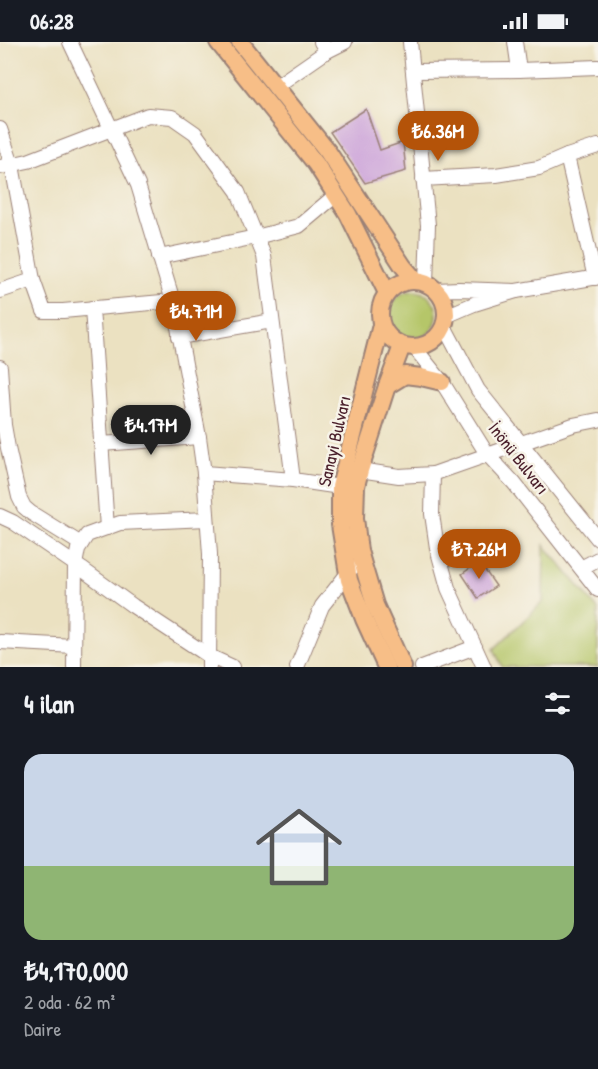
<!DOCTYPE html>
<html lang="tr">
<head>
<meta charset="utf-8">
<style>
  body { margin:0; font-family:"Patrick Hand",sans-serif; background:#20242c; color:#f1f3f6; height:100vh; display:flex; flex-direction:column; font-size:22px; white-space:nowrap }
  * { box-sizing:border-box; margin:0 }
  p { font-size:20px; color:#9ea1a6 }
  .icon { flex:none; width:33px; height:33px; fill:none; stroke:currentColor; stroke-width:2; stroke-linecap:round; stroke-linejoin:round }
  .map { position:relative; height:625px; overflow:hidden }
  .panel { display:flex; flex-direction:column; background:#171b24; flex:1 }
  .panel>* { flex:none }
  .price { position:absolute; translate:-50% -51px; padding:0 14px; border-radius:21px; background:#b45309; color:#fff; font-size:20px; line-height:39px; filter:drop-shadow(0 2px 3px #0008) }
  .price::after { content:''; position:absolute; left:50%; top:36px; width:18px; height:14px; margin-left:-9px; background:inherit; clip-path:polygon(0 0,100% 0,50% 100%) }
  .price.current { background:#222; color:#fff }
  ul { padding:0; list-style:none }
  li { display:grid; align-content:center; gap:12px; height:318px; padding:0 24px }
  li+li { border-top:2px solid #363941 }
  li span { display:grid; place-items:center; height:186px; border-radius:18px; color:#555 }
  li>.icon { margin-inline-start:auto }
  span .icon { width:108px; height:108px; fill:#fffc; stroke-width:1 }
  li b { font-size:26px }
  h2 { display:flex; justify-content:space-between; align-items:center; height:72px; padding:0 24px; font-size:26px }
  .status { display:flex; justify-content:space-between; align-items:center; height:42px; padding:0 30px; background:#171b24; direction:ltr }
  .status svg { height:16px; fill:currentColor }
  .map>svg:first-child { display:block }
  .green { fill:#b5c669; stroke:#80724a; stroke-width:1.5 }
  .building { fill:#cba1d9 }
  .lines { fill:none; stroke-linecap:round; stroke-linejoin:round }
  .minor-casing { stroke:#9a8076; stroke-width:16 }
  .major-casing { stroke:#9a8076; stroke-width:20 }
  .minor { stroke:#fff; stroke-width:14 }
  .major { stroke:#f7be87; stroke-width:16 }
  .labels { text-anchor:middle; dominant-baseline:central; stroke-width:5; stroke-linejoin:round; paint-order:stroke }
  .street-label { font-size:18px; fill:#4a1f2b; stroke:#f7f3e8 }
</style>
</head>
<body>
<div class="status"><b>06:28</b><svg viewBox="0 0 49 12"><path d="M0 12V9h3v3zM5 12V6h3v6zM10 12V3h3v9zM15 12V0h3v12zM26 1h20v11H26zM47 4h2v5h-2z"/></svg></div>
<div class="map">
<svg width="598" height="625" viewBox="0 0 598 625">
  <rect width="100%" height="100%" fill="#f7f3e8"/>
  <filter id="ink" filterUnits="userSpaceOnUse"><feTurbulence type="fractalNoise" baseFrequency=".0167" numOctaves="2"/><feDisplacementMap in="SourceGraphic" scale="12" xChannelSelector="R" yChannelSelector="G"/><feConvolveMatrix kernelMatrix="1 2 1 2 8 2 1 2 1" color-interpolation-filters="sRGB"/></filter>
  <filter id="wash" filterUnits="userSpaceOnUse"><feTurbulence type="fractalNoise" baseFrequency=".008" numOctaves="4" result="noise"/><feDisplacementMap in="SourceGraphic" scale="24" xChannelSelector="R" yChannelSelector="G"/><feGaussianBlur stdDeviation="1.35" result="paint"/><feColorMatrix in="noise" values="0 0 0 0 0 0 0 0 0 0 0 0 0 0 0 0 0 1.4 0 .05"/><feComposite in="paint" operator="in"/></filter>
  <g filter="url(#wash)">
    <rect width="100%" height="100%" fill="#ebe1c1"/>
    <g class="green">
      <circle cx="413" cy="273" r="24"/>
      <path d="M544,503L598,567V625H502L494,607L543,560Z"/>
    </g>
    <g id="blocks">
      <g class="building">
        <path d="M366,67L380,108L403,100L406,129L365,141L330,90Z"/>
        <path d="M479,520L496,544L478,556L462,532Z"/>
      </g>
    </g>
  </g>
  <g filter="url(#ink)">
    <use href="#blocks" fill-opacity="0" stroke="#9a8076" stroke-width="1.5"/>
    <g class="lines">
      <g class="minor-casing">
        <g id="minor">
          <path d="M70,0L138,143L173,259L199,395L204,431L210,512L209,625"/>
          <path d="M321,0L327,9L345,0"/>
          <path d="M410,0L428,183L426,241"/>
          <path d="M515,0L519,28"/>
          <path d="M414,29L519,28L598,25"/>
          <path d="M275,45L327,9"/>
          <path d="M0,87L12,123L33,238L44,269H63L173,259"/>
          <path d="M567,114L595,236"/>
          <path d="M0,125L28,119L148,73L172,75L195,91L238,150L264,214L293,438L204,431"/>
          <path d="M423,137L496,133L539,126L567,114L598,104"/>
          <path d="M159,215L256,195L299,184L336,153"/>
          <path d="M436,248L459,247L516,249L474,262L446,274"/>
          <path d="M0,249L33,238"/>
          <path d="M516,249L598,235"/>
          <path d="M92,266L107,486"/>
          <path d="M444,284L478,348L598,497"/>
          <path d="M179,295L272,279"/>
          <path d="M414,305L442,340L487,412L514,441L598,548"/>
          <path d="M0,325L4,383L8,406L19,455L24,465L31,471L81,502"/>
          <path d="M101,402L199,395"/>
          <path d="M360,428L399,434L433,432"/>
          <path d="M293,438L340,445"/>
          <path d="M0,474L13,480L82,527L133,564L209,614L233,625"/>
          <path d="M581,526L598,517"/>
          <path d="M0,600L74,604"/>
          <path d="M74,625L75,523L78,507L87,493L120,481L207,477"/>
          <path d="M297,625L322,564L352,526"/>
          <path d="M422,625L475,605"/>
          <path d="M484,625L448,546L437,506L432,472L433,432L573,383L598,378"/>
        </g>
      </g>
      <g class="major-casing">
        <g id="major">
          <path d="M218,0L316,122L348,172L387,251"/>
          <path d="M240,0L328,110L403,224L415,238"/>
          <circle cx="413" cy="272" r="33"/>
          <path d="M381,283L340,445V483L349,538L364,577L386,625"/>
          <path d="M402,304L387,344L360,428L356,444L355,476L359,509L375,563L403,625"/>
          <path d="M387,344L405,333L421,335L442,340"/>
        </g>
      </g>
      <use href="#minor" class="minor"/>
      <use href="#major" class="major"/>
    </g>
  </g>
  <g class="labels">
    <g class="street-label">
      <text transform="translate(334 399) rotate(-77)">Sanayi Bulvarı</text>
      <text transform="translate(519 416) rotate(52)">İnönü Bulvarı</text>
    </g>
  </g>
</svg>
<b class="price" style="left:438px;top:120px">₺6.36M</b>
<b class="price" style="left:196px;top:300px">₺4.71M</b>
<b class="price current" style="left:151px;top:414px">₺4.17M</b>
<b class="price" style="left:479px;top:538px">₺7.26M</b>
</div>
<section class="panel">
<h2>4 ilan<svg class="icon" aria-label="filters" viewBox="0 0 24 24"><path d="M4 7h16M4 17h16"/><circle cx="9" cy="7" r="2"/><circle cx="15" cy="17" r="2"/></svg></h2>
<ul>
<li><span style="background:linear-gradient(#c9d6e8 60%,#8fb573 0)"><svg class="icon" aria-label="home" viewBox="0 0 24 24"><path d="M3 11l9-7 9 7M6 9v11h12V9"/></svg></span><div><b>₺4,170,000</b><p>2 oda · 62 m²</p><p>Daire</p></div></li>
</ul>
</section>
</body>
</html>
